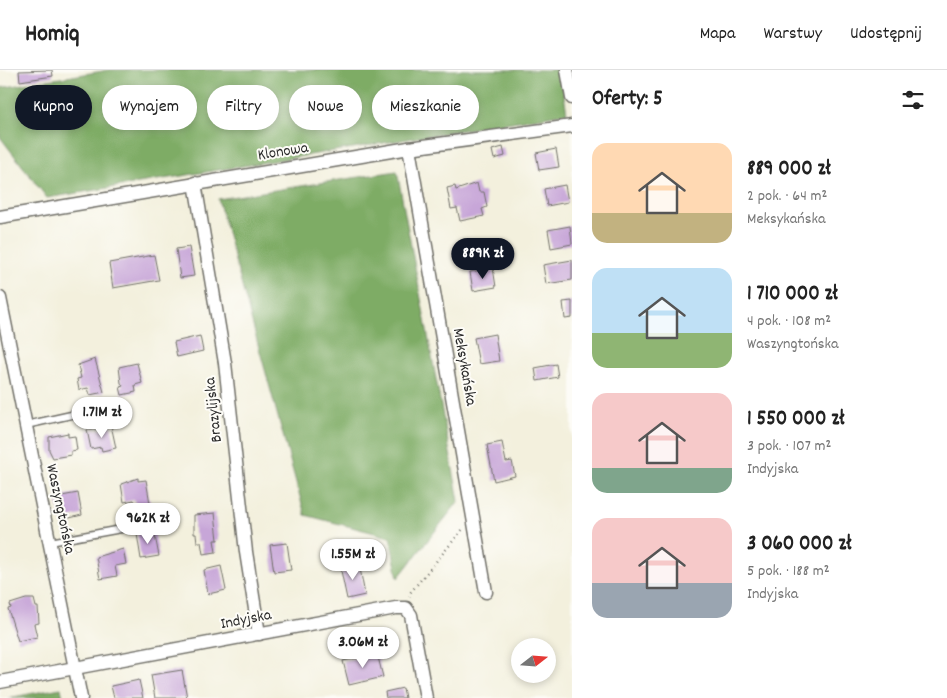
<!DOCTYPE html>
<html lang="pl">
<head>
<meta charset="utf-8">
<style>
  body { margin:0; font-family:Dekko,sans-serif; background:#f2f2f2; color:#222; height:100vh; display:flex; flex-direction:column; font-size:19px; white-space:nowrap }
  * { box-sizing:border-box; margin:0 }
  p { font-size:16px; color:#767676 }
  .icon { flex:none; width:28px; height:28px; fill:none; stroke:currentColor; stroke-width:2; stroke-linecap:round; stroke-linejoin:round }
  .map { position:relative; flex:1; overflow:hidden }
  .panel { display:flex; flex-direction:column; background:#fff; width:375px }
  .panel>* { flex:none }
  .guide { position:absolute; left:15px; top:15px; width:475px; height:45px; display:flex; gap:10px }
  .needle { width:32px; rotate:73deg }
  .fabs { position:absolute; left:511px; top:568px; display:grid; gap:10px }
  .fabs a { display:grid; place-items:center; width:45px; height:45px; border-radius:50%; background:#fff; box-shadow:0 2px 8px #0003; font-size:25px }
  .price { position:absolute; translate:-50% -42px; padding:0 11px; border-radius:18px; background:#fff; color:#222; font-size:16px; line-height:32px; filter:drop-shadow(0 1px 2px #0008) }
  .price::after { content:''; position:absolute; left:50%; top:30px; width:15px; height:11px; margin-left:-8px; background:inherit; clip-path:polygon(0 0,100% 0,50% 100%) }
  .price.selected { background:#111827; color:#fff }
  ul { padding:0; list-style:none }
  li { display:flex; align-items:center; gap:15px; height:125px; padding:0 20px }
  li span { display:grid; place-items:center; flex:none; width:140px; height:100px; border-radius:15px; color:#555 }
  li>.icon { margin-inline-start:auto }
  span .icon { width:60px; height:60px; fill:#fffc; stroke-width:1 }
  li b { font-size:21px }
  h2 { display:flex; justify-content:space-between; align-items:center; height:60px; padding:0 20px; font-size:21px }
  .chip { padding:0 18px; border-radius:22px; background:#fff; box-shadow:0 2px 8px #0003; font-size:18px; line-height:45px }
  .chip.selected { background:#111827; color:#fff }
  header { display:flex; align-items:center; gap:30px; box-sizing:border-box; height:70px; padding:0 25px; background:#fff; border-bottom:1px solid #e0e0e0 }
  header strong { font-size:24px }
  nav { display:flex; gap:28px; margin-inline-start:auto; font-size:18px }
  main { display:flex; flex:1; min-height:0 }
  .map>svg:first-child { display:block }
  .forest { fill:#7eac65; stroke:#546c48 }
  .building { fill:#c7a6d8 }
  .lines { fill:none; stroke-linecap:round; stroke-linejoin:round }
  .service-casing { stroke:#717069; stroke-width:9 }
  .minor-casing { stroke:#717069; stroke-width:15 }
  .path { stroke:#717069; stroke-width:2.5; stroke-dasharray:1 4; stroke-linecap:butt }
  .service { stroke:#fff; stroke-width:6 }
  .minor { stroke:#fff; stroke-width:12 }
  .labels { text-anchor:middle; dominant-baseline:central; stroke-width:4; stroke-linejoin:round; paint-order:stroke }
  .street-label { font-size:16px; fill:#2b2b2b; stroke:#fdfcf7 }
</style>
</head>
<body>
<header>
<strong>Homiq</strong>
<nav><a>Mapa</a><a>Warstwy</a><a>Udostępnij</a></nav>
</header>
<main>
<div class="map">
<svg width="572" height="628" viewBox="0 0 572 628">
  <rect width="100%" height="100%" fill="#fdfcf7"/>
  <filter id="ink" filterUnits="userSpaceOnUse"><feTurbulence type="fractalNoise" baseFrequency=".02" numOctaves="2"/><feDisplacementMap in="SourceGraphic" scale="10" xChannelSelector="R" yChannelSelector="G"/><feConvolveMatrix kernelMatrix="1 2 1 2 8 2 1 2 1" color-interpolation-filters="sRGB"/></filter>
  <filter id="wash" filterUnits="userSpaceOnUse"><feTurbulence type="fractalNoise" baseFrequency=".0096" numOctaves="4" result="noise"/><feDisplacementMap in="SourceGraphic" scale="20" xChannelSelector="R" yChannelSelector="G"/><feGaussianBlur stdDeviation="1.12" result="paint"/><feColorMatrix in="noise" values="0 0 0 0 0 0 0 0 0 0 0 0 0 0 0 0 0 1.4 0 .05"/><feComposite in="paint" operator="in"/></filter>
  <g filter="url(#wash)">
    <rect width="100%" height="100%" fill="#f3f0dd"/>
    <g class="forest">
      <path d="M109,0H560L567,43L47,128L0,67V18Z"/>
      <path d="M397,101L459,431L398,508L390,467L305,445L218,129Z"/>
      <path d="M61,618L63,628H8Z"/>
    </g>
    <g id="blocks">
      <g class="building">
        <path d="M52,0L53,6L20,11L19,1Z"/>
        <path d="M503,77L505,86L494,89L492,80Z"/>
        <path d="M556,79L559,97L539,100L536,83Z"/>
        <path d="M477,113L479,122H484L487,137L482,139L484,146L460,151L457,138L451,139L447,118L455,116L456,120Z"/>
        <path d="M565,115L568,132L547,136L544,119Z"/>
        <path d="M570,156L572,174L551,178L548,160Z"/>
        <path d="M189,177L194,206L180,208L176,179Z"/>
        <path d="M154,185L159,210L113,218L109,193Z"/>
        <path d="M572,190V210L546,214L543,195Z"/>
        <path d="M493,198L496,217L473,221L470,202Z"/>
        <path d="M572,231V248L565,249L563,232Z"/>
        <path d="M495,264L499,291L479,294L474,268Z"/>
        <path d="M200,266L203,281L177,287L174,272Z"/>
        <path d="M95,289L104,322L90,325L88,318L79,320L77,309L81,308L78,295Z"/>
        <path d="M137,293L142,313L135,315L136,322L122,325L120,317L123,316L121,313L119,297Z"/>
        <path d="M556,294L558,307L537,311L535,298Z"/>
        <path d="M111,355L116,378L102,381L101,377L91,379L87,360L104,359L103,357Z"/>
        <path d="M68,363V367L75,366L77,380L71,381V385L53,388L49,380V367Z"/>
        <path d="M502,372L506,392L512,391L515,406L494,411L487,375Z"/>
        <path d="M138,408V411L146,410L152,445L139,447L134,430L124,432L121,414Z"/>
        <path d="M78,423L82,445L61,450L56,427Z"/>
        <path d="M215,443L218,470H214L216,482L203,484L201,472H197L196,464H194V445Z"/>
        <path d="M154,461L159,486L141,489L137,464Z"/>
        <path d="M287,473L291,500L274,502L270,475Z"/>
        <path d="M123,479L126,494L115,496L117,506L100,509L96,487Z"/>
        <path d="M359,493L365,525L347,529L340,496Z"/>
        <path d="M221,496L226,520L208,524L204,500Z"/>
        <path d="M26,529H34L36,537H38L39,553L34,554L37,567L18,571L8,539L11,538L10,534Z"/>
        <path d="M377,583L383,607L349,615L343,591Z"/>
        <path d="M182,600L187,628H155L151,605Z"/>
        <path d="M139,610L143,628H114L111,616Z"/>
        <path d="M403,618L405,628H386L385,622Z"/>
      </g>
    </g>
  </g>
  <g filter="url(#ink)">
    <use href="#blocks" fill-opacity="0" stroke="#717069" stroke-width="1"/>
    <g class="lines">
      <g class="service-casing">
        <g id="service">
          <path d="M26,355L103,338"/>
          <path d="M50,472L121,459"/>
        </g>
      </g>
      <g class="minor-casing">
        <g id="minor">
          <path d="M567,0L572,28"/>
          <path d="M409,78L486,522"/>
          <path d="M195,113L225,293L246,482L259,564"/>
          <path d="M0,147L409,78L572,56"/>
          <path d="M0,228L81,628"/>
          <path d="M0,612L396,538H406L411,545L426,628"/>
        </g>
      </g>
      <path class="path" d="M409,527L410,523L463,459"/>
      <use href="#service" class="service"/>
      <use href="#minor" class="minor"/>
    </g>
  </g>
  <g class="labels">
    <g class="street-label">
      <text transform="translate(283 82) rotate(-9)">Klonowa</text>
      <text transform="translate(464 297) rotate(80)">Meksykańska</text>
      <text transform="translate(214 340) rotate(-96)">Brazylijska</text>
      <text transform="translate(60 439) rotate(78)">Waszyngtońska</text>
      <text transform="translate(246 550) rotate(-11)">Indyjska</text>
    </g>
  </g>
</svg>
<div class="fabs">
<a><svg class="needle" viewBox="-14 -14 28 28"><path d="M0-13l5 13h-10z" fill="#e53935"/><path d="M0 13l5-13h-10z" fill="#767676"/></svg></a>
</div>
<b class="price selected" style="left:483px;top:210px">889K zł</b>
<b class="price" style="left:102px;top:369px">1.71M zł</b>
<b class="price" style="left:148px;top:475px">962K zł</b>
<b class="price" style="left:353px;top:511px">1.55M zł</b>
<b class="price" style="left:363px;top:599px">3.06M zł</b>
<div class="guide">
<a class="chip selected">Kupno</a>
<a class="chip">Wynajem</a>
<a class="chip">Filtry</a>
<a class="chip">Nowe</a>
<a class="chip">Mieszkanie</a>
</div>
</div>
<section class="panel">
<h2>Oferty: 5<svg class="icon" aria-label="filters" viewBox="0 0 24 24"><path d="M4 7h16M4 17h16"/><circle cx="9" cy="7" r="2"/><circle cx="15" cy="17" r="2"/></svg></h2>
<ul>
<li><span style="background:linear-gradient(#ffd9b3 70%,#c2b280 0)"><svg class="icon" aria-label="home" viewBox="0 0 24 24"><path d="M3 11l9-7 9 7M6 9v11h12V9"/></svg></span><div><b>889 000 zł</b><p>2 pok. · 64 m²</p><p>Meksykańska</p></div></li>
<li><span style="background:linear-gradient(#bfe0f5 65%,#8fb573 0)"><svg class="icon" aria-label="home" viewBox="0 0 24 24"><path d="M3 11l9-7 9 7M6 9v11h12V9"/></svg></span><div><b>1 710 000 zł</b><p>4 pok. · 108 m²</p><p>Waszyngtońska</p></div></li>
<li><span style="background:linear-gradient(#f6c9c9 75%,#7fa58c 0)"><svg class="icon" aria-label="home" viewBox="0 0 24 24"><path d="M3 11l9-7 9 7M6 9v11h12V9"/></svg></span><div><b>1 550 000 zł</b><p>3 pok. · 107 m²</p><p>Indyjska</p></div></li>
<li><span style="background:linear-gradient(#f6c9c9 65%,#9aa5b1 0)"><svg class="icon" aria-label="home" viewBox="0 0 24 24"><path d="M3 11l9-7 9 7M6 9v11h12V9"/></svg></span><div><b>3 060 000 zł</b><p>5 pok. · 188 m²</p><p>Indyjska</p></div></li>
</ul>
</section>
</main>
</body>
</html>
